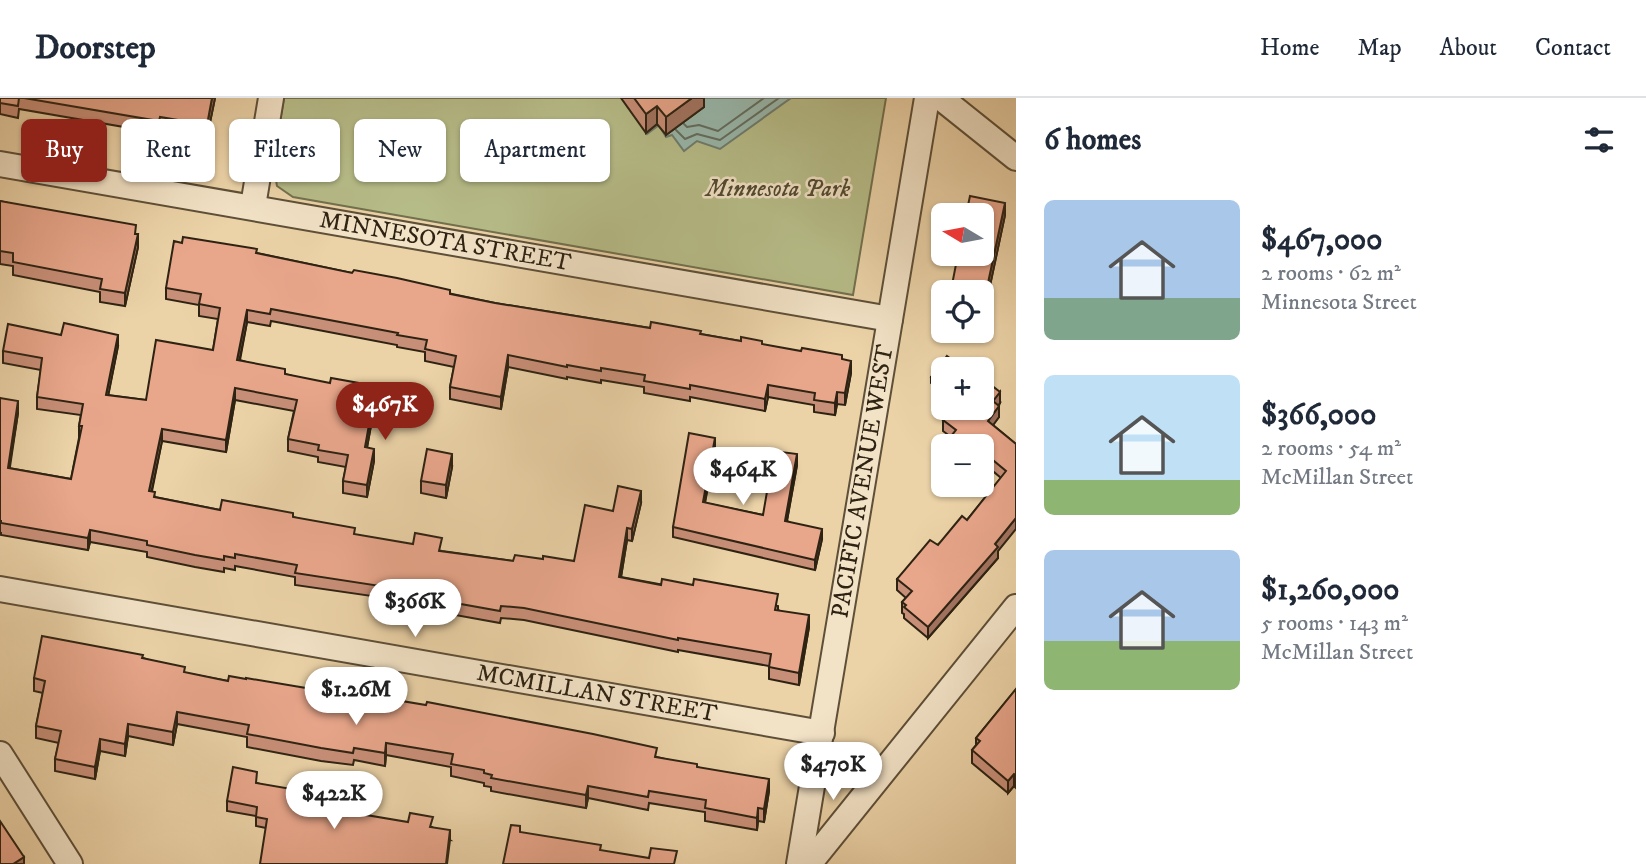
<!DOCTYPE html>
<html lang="en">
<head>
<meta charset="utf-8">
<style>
  body { margin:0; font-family:"IM FELL DW Pica",serif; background:#f6f6f7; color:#1f2937; height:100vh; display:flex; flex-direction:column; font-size:26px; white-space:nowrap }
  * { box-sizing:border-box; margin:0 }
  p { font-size:23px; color:#747a83 }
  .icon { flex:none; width:38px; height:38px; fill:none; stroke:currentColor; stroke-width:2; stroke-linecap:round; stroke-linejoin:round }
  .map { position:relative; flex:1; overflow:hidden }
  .drawer { display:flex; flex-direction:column; background:#fff; width:630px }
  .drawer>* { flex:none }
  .banner { position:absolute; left:21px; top:21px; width:665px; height:63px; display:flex; gap:14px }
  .needle { width:46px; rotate:280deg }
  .buttons { position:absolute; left:931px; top:105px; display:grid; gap:14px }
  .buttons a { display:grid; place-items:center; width:63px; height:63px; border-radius:10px; background:#fff; box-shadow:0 2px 5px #0004; font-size:35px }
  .price { position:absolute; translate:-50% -60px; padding:0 16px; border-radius:24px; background:#fff; color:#222; font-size:23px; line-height:46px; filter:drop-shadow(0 2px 4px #0008) }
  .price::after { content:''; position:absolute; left:50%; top:42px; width:21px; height:16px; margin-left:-10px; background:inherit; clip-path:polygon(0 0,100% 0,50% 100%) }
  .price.current { background:#8f2418; color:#fff }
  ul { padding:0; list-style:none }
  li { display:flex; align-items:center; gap:21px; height:175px; padding:0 28px }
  li span { display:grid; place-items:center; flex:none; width:196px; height:140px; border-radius:10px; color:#555 }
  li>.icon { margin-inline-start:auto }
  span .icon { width:84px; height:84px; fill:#fffc; stroke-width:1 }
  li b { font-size:30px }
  h2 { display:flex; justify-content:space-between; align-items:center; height:84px; padding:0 28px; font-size:30px }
  .pill { padding:0 24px; border-radius:10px; background:#fff; box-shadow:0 2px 5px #0004; font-size:24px; line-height:63px }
  .pill.current { background:#8f2418; color:#fff }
  header { display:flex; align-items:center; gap:42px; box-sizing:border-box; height:98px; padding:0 35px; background:#fff; border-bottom:2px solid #e0e1e3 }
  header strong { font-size:33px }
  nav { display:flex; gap:38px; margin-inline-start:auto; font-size:24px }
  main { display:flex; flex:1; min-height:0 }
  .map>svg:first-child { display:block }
  .green { fill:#b6bc88; stroke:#72704e; stroke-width:2 }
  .water { fill:#98b7ab; stroke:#6e7c6e; stroke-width:2 }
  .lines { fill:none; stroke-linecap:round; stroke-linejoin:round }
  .shore { stroke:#636d5f; stroke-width:2 }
  .minor-casing { stroke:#5d4f38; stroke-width:28 }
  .minor { stroke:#f2e2c6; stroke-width:24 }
  .wall { fill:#c88f78; stroke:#2e2313; stroke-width:2 }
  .shaded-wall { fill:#a27461; stroke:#2e2313; stroke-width:2 }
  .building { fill:#e8a68b; stroke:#2e2313; stroke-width:2 }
  .labels { text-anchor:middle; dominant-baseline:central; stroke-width:5; stroke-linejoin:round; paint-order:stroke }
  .park-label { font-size:24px; font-style:italic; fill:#504930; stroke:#f2e2c6 }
  .street-label { font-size:24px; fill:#2e2313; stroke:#f2e2c6 }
</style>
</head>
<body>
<header>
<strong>Doorstep</strong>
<nav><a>Home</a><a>Map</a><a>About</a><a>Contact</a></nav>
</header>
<main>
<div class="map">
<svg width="1016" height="766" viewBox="0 0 1016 766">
  <rect width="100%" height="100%" fill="#ebd2a7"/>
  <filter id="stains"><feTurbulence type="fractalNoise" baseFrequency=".00286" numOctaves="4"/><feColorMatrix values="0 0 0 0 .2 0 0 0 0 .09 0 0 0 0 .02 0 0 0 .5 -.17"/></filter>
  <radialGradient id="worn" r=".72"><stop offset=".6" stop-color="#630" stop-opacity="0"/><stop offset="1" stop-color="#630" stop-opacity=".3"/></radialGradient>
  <path class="green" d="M284,0H886L853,197L293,99L277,88L273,65Z"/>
  <path class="water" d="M623,0H791L720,51L697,43L684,53L672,37L666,39L659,27L647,36Z"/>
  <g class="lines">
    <g class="shore">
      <path d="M684,26L687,29L699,27L718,33L764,0"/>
      <path d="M676,32L685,41L697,36L720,42L779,0"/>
    </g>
    <g class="minor-casing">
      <g id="minor">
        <path d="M941,0L1016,60"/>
        <path id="s1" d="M0,66L890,221"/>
        <path d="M253,108L271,0"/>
        <path id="s2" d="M0,491L822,635"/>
        <path d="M0,656L70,766"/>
        <path id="s3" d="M799,766L927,0"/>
        <path d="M809,766L1016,509"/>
      </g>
    </g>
    <use href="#minor" class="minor"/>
  </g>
  <g class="wall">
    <path d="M0,0H215L207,39L160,30L159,35L19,11L18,20L0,16Z"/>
    <path d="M621,0H704V9L666,37L657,26L646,35Z"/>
    <path d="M0,103L136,136L138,149L125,208L100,204V194L13,177V168L0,166Z"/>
    <path d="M1005,117L985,211H982V194Z"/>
    <path d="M257,155L495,205L650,230L701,236L842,261L851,275L845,307L837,306L835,317L814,314V307L768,299L765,313L690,299V303L644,295V289L601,282V285L567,279V281L508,269L501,311L450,301V289L454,269L425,263V254L397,249V247L271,223L270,228L247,224L240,262L285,276L376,300L367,349L374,363L367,399L343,395V383L346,369L318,364V359L288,353V341L294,313L235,302L226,354L162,343L152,393L155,399L220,412L293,419L355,437L442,453L513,463L543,461L574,463L613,413L641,405L632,443L627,442L621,479L778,508V512L809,529L799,587L769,581V568L678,552V554L524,522L501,520L500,525L444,515V513L400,504V502L295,487V479L235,468V472L224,470V474L195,469L147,459V454L90,444L88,452L1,437V435H0V300L18,315L9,370L71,381L79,340V328L81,317L37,311V299L41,272L3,265V253L118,248L108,297L146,302L213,252L218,221L199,218V207L166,201V190Z"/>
    <path d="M943,271V294L931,285V279Z"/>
    <path d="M1000,305L999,307V319L993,327L1016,346L998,453V460L928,540L904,520V516L902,515V504L906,500L897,492V481L967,422L1001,380L982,364V348H947V343L951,339L943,333V322Z"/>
    <path d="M715,350L705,405L763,417L797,367L787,423L822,441L815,472L673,439V429Z"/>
    <path d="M452,369L446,400L421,395V383Z"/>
    <path d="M143,560L185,575L228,583L657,659L697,669L769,693L764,724L758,723L757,732L705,723V714L649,705L648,712L588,700L586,710L491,693V689L484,688V685L451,678V669L386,657L385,668L354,662L353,667L321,663L247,649V639L177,626L173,647L128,638L125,658L100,653L95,681L55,673V661L59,645L36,640V628L43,595L34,593V580Z"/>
    <path d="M1016,591V690L1014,688L1008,695L972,665V652L976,647V640Z"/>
    <path d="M257,685L309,703L308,711L347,718L432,729L450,742L266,730L256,728V718L227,713V703Z"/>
  </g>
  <g class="shaded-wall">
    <path d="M212,0H215L207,39V27Z"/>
    <path d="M692,0H704V9L666,37V19Z"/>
    <path d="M657,8V26L646,35V16Z"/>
    <path d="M1005,105V117L985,211V199Z"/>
    <path d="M138,136V149L125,208V195Z"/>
    <path d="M247,212V224L237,274V262Z"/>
    <path d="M118,237V248L106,309V297Z"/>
    <path d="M508,257V269L501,311V299Z"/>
    <path d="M851,263V275L845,307V295Z"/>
    <path d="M768,287V299L765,313V301Z"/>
    <path d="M376,288V300L365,361V349Z"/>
    <path d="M235,290V302L226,354V342Z"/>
    <path d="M837,294V306L835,317V305Z"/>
    <path d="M1000,294V305L993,314V303Z"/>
    <path d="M18,303V315L8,382V370Z"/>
    <path d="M999,308V319L988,334V323Z"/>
    <path d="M162,331V343L149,405V393Z"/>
    <path d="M715,340V350L703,414V404Z"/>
    <path d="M374,351V363L367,399V387Z"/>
    <path d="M452,356V369L446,400V387Z"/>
    <path d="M797,356V367L785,433V423Z"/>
    <path d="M641,393V405L632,443V431Z"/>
    <path d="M1016,420V431L998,453V460L928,540V529Z"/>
    <path d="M627,430V442L619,491V479Z"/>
    <path d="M822,431V441L815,472V462Z"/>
    <path d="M90,432V444L88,452V440Z"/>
    <path d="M809,517V529L799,587V575Z"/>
    <path d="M177,614V626L173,647V634Z"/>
    <path d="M128,626V638L125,658V646Z"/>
    <path d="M100,641V653L95,681V669Z"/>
    <path d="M386,645V657L385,668V655Z"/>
    <path d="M1014,676V688L1008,695V683Z"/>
    <path d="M769,681V693L764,724V711Z"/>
    <path d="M588,688V700L586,710V697Z"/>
    <path d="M758,710V723L757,732V720Z"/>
    <path d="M450,732V742L447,766H446Z"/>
    <path d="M24,759V766H13Z"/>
  </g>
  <g class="building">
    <path d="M0,0H19L18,8L0,5Z"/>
    <path d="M24,0H212L207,27L160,19L159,23Z"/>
    <path d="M634,0H692L666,19L657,8L646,16Z"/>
    <path d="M970,98L1005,105L985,199L982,198V194H947L949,186L952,187L958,156H982V117H966Z"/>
    <path d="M0,103L136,127L135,136H138L125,195L100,191L102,181L13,164V155L0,153Z"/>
    <path d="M183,139L257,151L256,155L352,175L354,172L397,180L450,192V196L495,205L650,230L651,224L701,233L700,236L741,243V239L762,243V246L801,253L802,250L842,257V261L851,263L845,295L837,294L835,305L814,302L815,295L768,287L765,301L690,287V291L644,283L645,277L601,270V273L567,267V269L508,257L501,299L450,289L456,258L425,251L427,242L397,237L398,235L271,211L270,216L247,212L237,262L285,271V276L330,285L331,280L376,288L365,349L374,351L367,387L343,383L348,357L318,352L319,347L288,341L297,302L235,290L226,342L162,331L149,393L155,394L154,399L220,412L222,402L293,415V419L355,430L354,436L413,446L415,435L442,440L439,453L513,463L515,457L543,461V458L574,463L585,407L613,413L618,388L641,393L632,431L627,430L619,479L661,487L662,481L693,487L694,481L778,496L775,512L809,517L799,575L769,569L771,556L678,540V542L524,510L501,508L500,513L444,503L445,501L400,492V491L295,475L297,467L235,456V460L224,458V462L195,457L147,447V443L90,432L88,440L1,425V423H0V300L18,303L8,370L71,381L82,328H79L83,306L37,299L42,260L3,253L8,226L61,237L64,225L118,237L106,297L146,302L156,242L213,252L220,210L199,206L201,196L166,190L174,143L182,145Z"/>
    <path d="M947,258L962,269L961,271H943V288L931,279Z"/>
    <path d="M982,280L1000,294L993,303L999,308L988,323L1016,346V420L995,446L998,449L928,529L904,509L906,507L902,504L912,493L897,481L930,442L938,447L962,418L967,422L1006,373L982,353V348H976L972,345L969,348H953L947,343L956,332L943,322L953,310H982Z"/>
    <path d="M689,335L715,340L703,404L763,417L774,353L797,356L785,423L822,431L815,462L673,429Z"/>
    <path d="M427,351L452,356L446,387L421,383Z"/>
    <path d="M42,538L143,557L142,560L185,569L184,574L228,583L229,578L246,581V580L336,595V592L426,607L427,604L593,636L657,650L655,659L697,666V669L769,681L764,711L758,710L757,720L705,710L706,702L649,693L648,699L588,688L586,697L491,680L492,677L484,675V672L451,666L453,656L386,645L385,655L354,650L353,655L321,650L247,636L249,627L177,614L173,634L128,626L125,646L100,641L95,669L55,661L61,633L36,628L45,583L34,580Z"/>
    <path d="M1016,591V677L1014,676L1008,683L972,652L980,643L976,640Z"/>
    <path d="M233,669L257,674L256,685L309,694L306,711L347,718L348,714L408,724L410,715L433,719L430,729L450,732L446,766H260L267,721L256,719L257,709L227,703Z"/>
    <path d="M0,723L24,759L13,766H0Z"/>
    <path d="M511,727L520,728V734L601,747L600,752L649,760L651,750L677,753L674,766H503Z"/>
  </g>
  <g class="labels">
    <g class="park-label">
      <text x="778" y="91">Minnesota Park</text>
    </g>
    <g class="street-label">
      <text stroke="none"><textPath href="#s1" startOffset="452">MINNESOTA STREET</textPath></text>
      <text stroke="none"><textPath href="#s3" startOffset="388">PACIFIC AVENUE WEST</textPath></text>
      <text stroke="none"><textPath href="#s2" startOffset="606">MCMILLAN STREET</textPath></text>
    </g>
  </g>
  <rect width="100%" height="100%" filter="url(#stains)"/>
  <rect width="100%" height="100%" fill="url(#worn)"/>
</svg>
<div class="buttons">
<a><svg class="needle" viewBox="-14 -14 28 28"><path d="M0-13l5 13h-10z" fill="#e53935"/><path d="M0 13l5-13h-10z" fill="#747a83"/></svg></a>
<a><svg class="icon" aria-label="locate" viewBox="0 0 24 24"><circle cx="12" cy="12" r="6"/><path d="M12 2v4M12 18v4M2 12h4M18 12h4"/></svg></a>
<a>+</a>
<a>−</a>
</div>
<b class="price current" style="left:385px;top:344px">$467K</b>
<b class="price" style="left:743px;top:409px">$464K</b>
<b class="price" style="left:415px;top:541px">$366K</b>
<b class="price" style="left:356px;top:629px">$1.26M</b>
<b class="price" style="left:833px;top:704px">$470K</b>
<b class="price" style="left:334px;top:733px">$422K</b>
<div class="banner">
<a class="pill current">Buy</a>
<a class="pill">Rent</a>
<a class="pill">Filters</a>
<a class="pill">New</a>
<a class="pill">Apartment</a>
</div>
</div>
<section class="drawer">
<h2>6 homes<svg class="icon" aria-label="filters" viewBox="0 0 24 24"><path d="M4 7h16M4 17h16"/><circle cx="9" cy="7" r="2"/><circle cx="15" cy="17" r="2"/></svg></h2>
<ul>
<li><span style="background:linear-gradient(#a9c7e8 70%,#7fa58c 0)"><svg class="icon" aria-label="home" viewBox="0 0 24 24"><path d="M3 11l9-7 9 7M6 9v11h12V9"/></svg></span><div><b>$467,000</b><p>2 rooms · 62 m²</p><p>Minnesota Street</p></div></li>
<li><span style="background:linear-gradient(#bfe0f5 75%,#8fb573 0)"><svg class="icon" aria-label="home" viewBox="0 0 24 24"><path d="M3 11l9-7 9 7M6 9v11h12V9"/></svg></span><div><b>$366,000</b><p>2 rooms · 54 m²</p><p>McMillan Street</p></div></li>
<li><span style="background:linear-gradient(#a9c7e8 65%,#8fb573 0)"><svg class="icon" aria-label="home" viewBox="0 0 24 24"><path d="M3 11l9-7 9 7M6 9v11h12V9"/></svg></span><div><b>$1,260,000</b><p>5 rooms · 143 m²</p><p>McMillan Street</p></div></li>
</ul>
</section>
</main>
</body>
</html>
